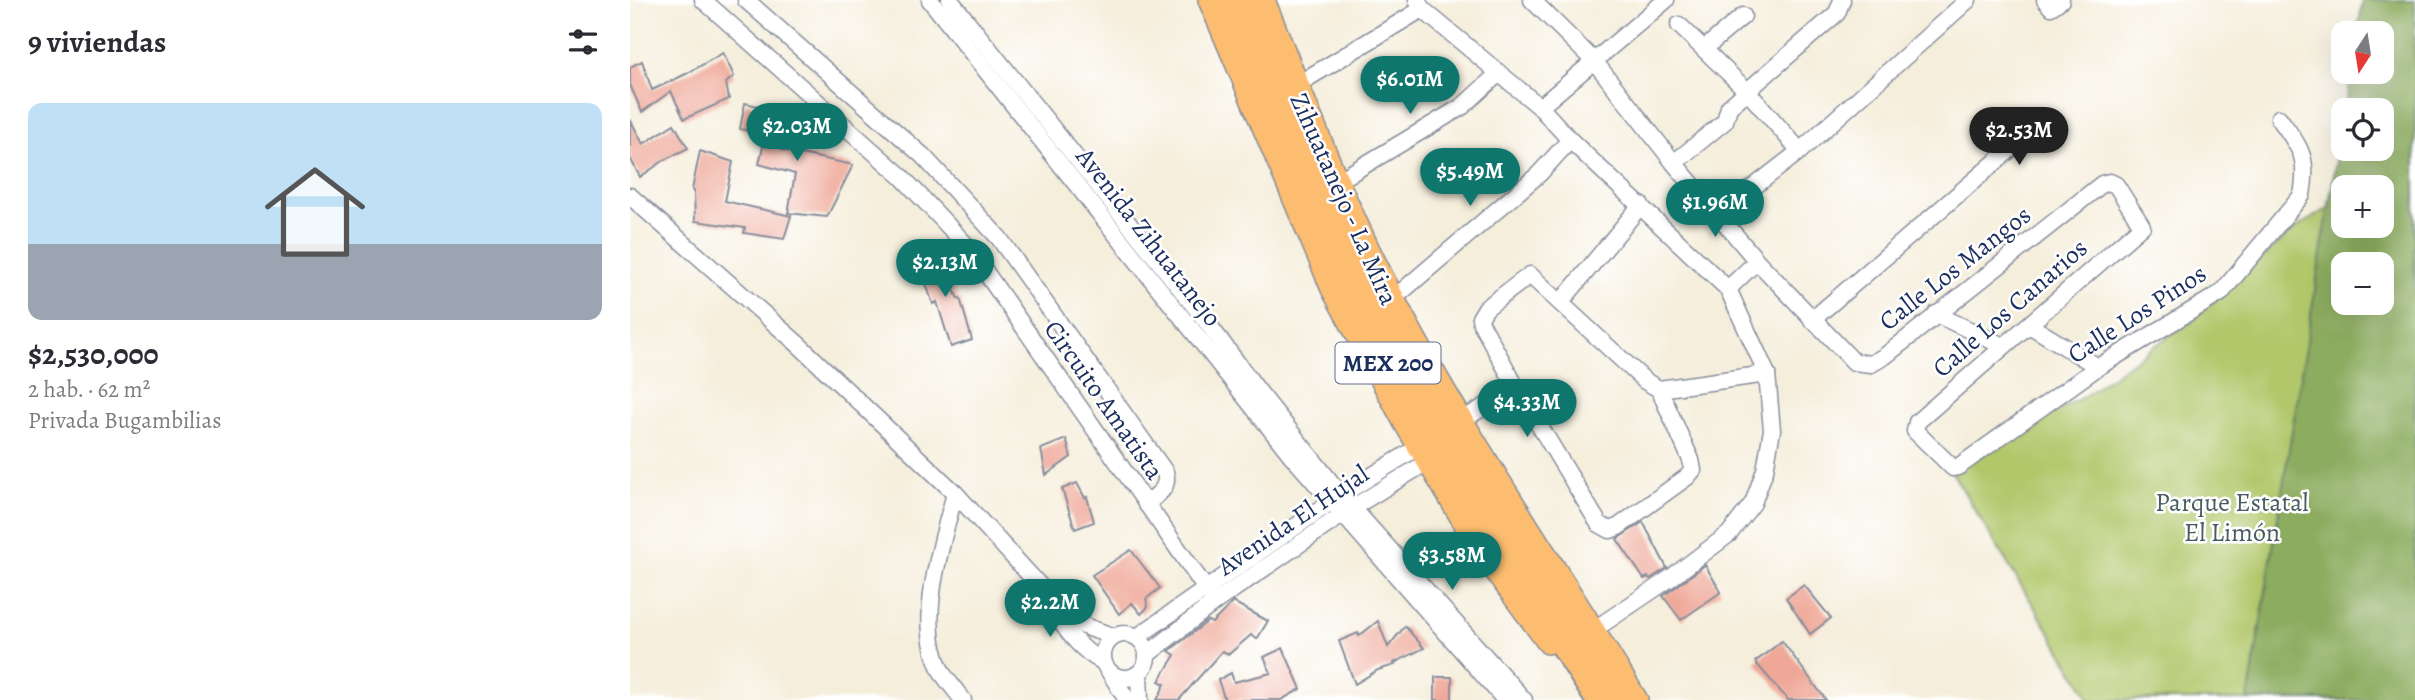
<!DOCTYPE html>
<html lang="es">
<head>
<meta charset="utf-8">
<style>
  body { margin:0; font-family:Alegreya,serif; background:#f2f2f3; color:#2b2b33; height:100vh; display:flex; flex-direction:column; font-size:26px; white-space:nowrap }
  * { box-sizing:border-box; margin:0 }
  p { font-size:23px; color:#7c7c81 }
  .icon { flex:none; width:38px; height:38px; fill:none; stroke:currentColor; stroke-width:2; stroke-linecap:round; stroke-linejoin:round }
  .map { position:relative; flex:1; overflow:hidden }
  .drawer { display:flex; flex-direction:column; background:#fff; width:630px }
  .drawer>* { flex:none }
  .needle { width:46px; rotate:192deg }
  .tools { position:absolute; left:1701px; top:21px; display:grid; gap:14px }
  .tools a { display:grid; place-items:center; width:63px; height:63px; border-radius:14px; background:#fff; box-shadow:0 7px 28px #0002; font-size:35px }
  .price { position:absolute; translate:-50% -60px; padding:0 16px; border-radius:24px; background:#0f766e; color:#fff; font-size:23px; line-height:46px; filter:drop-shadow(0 2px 4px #0008) }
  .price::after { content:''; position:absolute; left:50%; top:42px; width:21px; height:16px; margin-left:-10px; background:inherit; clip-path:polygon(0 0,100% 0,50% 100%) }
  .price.selected { background:#222; color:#fff }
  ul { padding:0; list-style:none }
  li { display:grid; align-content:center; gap:14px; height:371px; padding:0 28px }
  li+li { border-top:2px solid #e1e1e2 }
  li span { display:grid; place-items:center; height:217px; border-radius:14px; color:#555 }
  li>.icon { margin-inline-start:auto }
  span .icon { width:126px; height:126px; fill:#fffc; stroke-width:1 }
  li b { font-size:30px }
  h2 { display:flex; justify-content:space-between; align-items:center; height:84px; padding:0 28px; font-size:30px }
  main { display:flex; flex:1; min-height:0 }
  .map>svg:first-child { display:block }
  .green { fill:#b1c76b; stroke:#667b64; stroke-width:2; fill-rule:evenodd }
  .forest { fill:#8cac5f; stroke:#546e5e; stroke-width:2; fill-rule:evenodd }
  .building { fill:#efa797 }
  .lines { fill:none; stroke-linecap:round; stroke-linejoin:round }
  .minor-casing { stroke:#888e9c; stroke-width:19 }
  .major-casing { stroke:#888e9c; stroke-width:24 }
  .highway-casing { stroke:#888e9c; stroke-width:28 }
  .minor { stroke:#fff; stroke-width:16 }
  .major { stroke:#fcbd6f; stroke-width:21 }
  .highway { stroke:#fcbd6f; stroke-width:24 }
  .labels { text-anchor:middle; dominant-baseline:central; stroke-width:5; stroke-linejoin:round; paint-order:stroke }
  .shield { fill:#fff; stroke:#5f6d8e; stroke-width:2 }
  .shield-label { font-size:24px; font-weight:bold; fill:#1b2f5e }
  .street-label { font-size:26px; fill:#1b2f5e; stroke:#fff }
  .park-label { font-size:26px; fill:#485d62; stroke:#fff }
</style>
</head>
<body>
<main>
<section class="drawer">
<h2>9 viviendas<svg class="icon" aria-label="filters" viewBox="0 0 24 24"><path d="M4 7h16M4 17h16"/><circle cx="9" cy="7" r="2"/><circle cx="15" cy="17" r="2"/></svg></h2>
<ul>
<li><span style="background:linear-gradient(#bfe0f5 65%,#9aa5b1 0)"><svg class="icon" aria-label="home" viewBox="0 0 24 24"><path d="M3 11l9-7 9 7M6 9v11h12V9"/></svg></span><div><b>$2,530,000</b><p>2 hab. · 62 m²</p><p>Privada Bugambilias</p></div></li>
</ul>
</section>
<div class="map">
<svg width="1785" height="700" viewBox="0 0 1785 700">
  <rect width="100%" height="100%" fill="#fff"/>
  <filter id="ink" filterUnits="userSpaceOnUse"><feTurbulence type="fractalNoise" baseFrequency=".0143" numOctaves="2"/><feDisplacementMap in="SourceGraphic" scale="14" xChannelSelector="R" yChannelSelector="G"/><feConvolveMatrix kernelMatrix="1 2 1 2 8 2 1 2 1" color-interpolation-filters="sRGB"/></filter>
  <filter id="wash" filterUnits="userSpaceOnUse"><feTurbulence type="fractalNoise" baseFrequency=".00686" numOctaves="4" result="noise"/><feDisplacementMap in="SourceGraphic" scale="28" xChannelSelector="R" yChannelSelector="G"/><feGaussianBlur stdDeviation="1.57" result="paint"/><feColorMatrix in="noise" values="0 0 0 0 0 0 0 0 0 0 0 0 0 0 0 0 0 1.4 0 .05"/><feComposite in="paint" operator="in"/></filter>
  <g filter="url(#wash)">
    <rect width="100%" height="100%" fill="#f5eedb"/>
    <path class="green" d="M1753,175L1785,700H1458V695L1320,469L1453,397L1563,319L1666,228L1713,199V226H1752ZM1713,264H1752V303H1713Z"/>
    <path class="forest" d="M1733,0H1785V700H1618L1713,119V149H1752V110H1715L1721,72H1752V33H1727ZM1713,187H1752V226H1713ZM1713,264H1752V303H1713Z"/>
    <g id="blocks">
      <g class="building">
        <path d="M93,53L104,76L96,83L99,99L54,119L41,91L12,112L0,85V67L12,61L22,90L56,74Z"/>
        <path d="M115,103L163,114L152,150L223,165L197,217L158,213L165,174L129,164L136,134L110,129Z"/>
        <path d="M0,119L13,144L44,124L58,148L36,159L10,177L0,158Z"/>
        <path d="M70,151L103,162L95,201L161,216L154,239L114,233L115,228L65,221L64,191L62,190Z"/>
        <path d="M310,253L328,299L330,298L342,340L321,347L307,302L303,304L287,258Z"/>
        <path d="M436,439L441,457L416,475L411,449Z"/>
        <path d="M447,483L455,498L457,497L464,522L445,529L432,489Z"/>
        <path d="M1013,522L1037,568L1020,579L1018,577L1014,579L987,539Z"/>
        <path d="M501,550L530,588L516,599L518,607L511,614L502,603L489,614L462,575Z"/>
        <path d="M1075,565L1091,592L1051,620L1033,596Z"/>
        <path d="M1174,585L1201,618L1180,634L1156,598Z"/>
        <path d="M603,602L638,621L627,639L621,635L599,654L592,651L549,700H527L535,684L529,681L545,655L539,651L578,621L582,623Z"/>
        <path d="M748,621L758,647L775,626L794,648L764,663L765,665L748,670L725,684L709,641L728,633L729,636Z"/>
        <path d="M1152,641L1196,700H1158L1125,662Z"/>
        <path d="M653,648L671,689L651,700H595L588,680L601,673L604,682L641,673L634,657Z"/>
        <rect x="805" y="677" width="17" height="23"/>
      </g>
    </g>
  </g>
  <g filter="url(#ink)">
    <use href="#blocks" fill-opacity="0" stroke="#888e9c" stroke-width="2"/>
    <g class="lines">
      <g class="minor-casing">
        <g id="minor">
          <path d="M73,0L272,177L338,247L585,602"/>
          <path d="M116,0L293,156L369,238L535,472C540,488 527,495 516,504"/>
          <path d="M300,0L662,456L875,700"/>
          <path d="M320,0L570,313L628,391L711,495L894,700"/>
          <path d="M787,0L792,9L910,107L940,140L1098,289L1137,374L1142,430L1135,470L1123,503L1099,534L1042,577L965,629"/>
          <path d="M902,0L965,62L1044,163L1127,261L1224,362L1241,364L1255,356L1472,184L1480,182L1486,185L1512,226L1287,422L1285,431L1323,468L1328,467L1468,367L1591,293L1672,195C1679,156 1670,148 1649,118"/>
          <path d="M1415,0L1421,7L1431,0"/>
          <path d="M1049,25L1117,91L1170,151"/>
          <path d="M1074,49L1113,16"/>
          <path d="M668,84L792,9"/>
          <path d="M910,107L1036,0"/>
          <path d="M1044,163L1095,121L1099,107L1207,13L1212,0"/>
          <path d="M708,181L833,106L868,74"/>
          <path d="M0,196L169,345L325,493L429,607L454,626L482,636"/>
          <path d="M1089,214L1170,151L1338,0"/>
          <path d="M900,275L1015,381L1029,389L1061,460L1063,470L1057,477L988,527L980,530L969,524L886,387L851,323L850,318L856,308Z"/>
          <path d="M1098,289L1127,261"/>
          <path d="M763,299L909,174L940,140"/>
          <path d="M931,302L1011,205"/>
          <path d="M1306,314L1373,346"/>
          <path d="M1182,320L1398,134"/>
          <path d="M1399,325L1468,367"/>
          <path d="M1029,389L1137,374"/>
          <path d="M823,426L886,387"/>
          <path d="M325,493C312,544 284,624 313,674C319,683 326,691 333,700"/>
          <path d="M419,604C434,627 448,649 473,662"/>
          <circle cx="495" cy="656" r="22"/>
          <path d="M507,637L711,495L798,441"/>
          <path d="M518,654L585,602L722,508L807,456"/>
          <path d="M479,671L497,700"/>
          <path d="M509,673L510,700"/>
        </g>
      </g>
      <g class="major-casing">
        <g id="major">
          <path d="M579,0L702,289L774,422L854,556L918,643"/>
          <path d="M634,0C675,101 714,205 765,301C837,439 927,567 1007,700"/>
        </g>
      </g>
      <g class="highway-casing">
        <g id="highway">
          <path d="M595,0L706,263L728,310L788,418L968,700"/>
          <path d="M616,0L692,185L750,311L819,428L993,700"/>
        </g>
      </g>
      <use href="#minor" class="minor"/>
      <use href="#major" class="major"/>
      <use href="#highway" class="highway"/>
    </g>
  </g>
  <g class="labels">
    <rect class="shield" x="705.5" y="342.5" width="105" height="41" rx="5"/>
    <g class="shield-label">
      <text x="758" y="363">MEX 200</text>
    </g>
    <g class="street-label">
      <text transform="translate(714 199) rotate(66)">Zihuatanejo - La Mira</text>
      <text transform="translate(519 237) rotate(52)">Avenida Zihuatanejo</text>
      <text transform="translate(1325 268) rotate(-38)">Calle Los Mangos</text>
      <text transform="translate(1380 308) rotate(-41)">Calle Los Canarios</text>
      <text transform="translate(1507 314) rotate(-33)">Calle Los Pinos</text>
      <text transform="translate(474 400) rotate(55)">Circuito Amatista</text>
      <text transform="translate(663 520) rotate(-34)">Avenida El Hujal</text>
    </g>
    <g class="park-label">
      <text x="1602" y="502">Parque Estatal<tspan x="1602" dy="30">El Limón</tspan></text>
    </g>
  </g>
</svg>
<div class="tools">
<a><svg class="needle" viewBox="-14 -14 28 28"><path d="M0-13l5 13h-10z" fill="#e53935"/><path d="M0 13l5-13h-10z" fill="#7c7c81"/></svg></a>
<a><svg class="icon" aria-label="locate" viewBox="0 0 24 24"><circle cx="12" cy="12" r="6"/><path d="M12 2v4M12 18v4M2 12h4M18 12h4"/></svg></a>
<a>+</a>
<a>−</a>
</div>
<b class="price" style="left:780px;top:116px">$6.01M</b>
<b class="price" style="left:167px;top:163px">$2.03M</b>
<b class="price selected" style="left:1389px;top:167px">$2.53M</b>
<b class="price" style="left:840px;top:208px">$5.49M</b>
<b class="price" style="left:1085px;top:239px">$1.96M</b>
<b class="price" style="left:315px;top:299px">$2.13M</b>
<b class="price" style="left:897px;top:439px">$4.33M</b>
<b class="price" style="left:822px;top:592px">$3.58M</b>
<b class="price" style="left:420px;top:639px">$2.2M</b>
</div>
</main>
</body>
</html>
